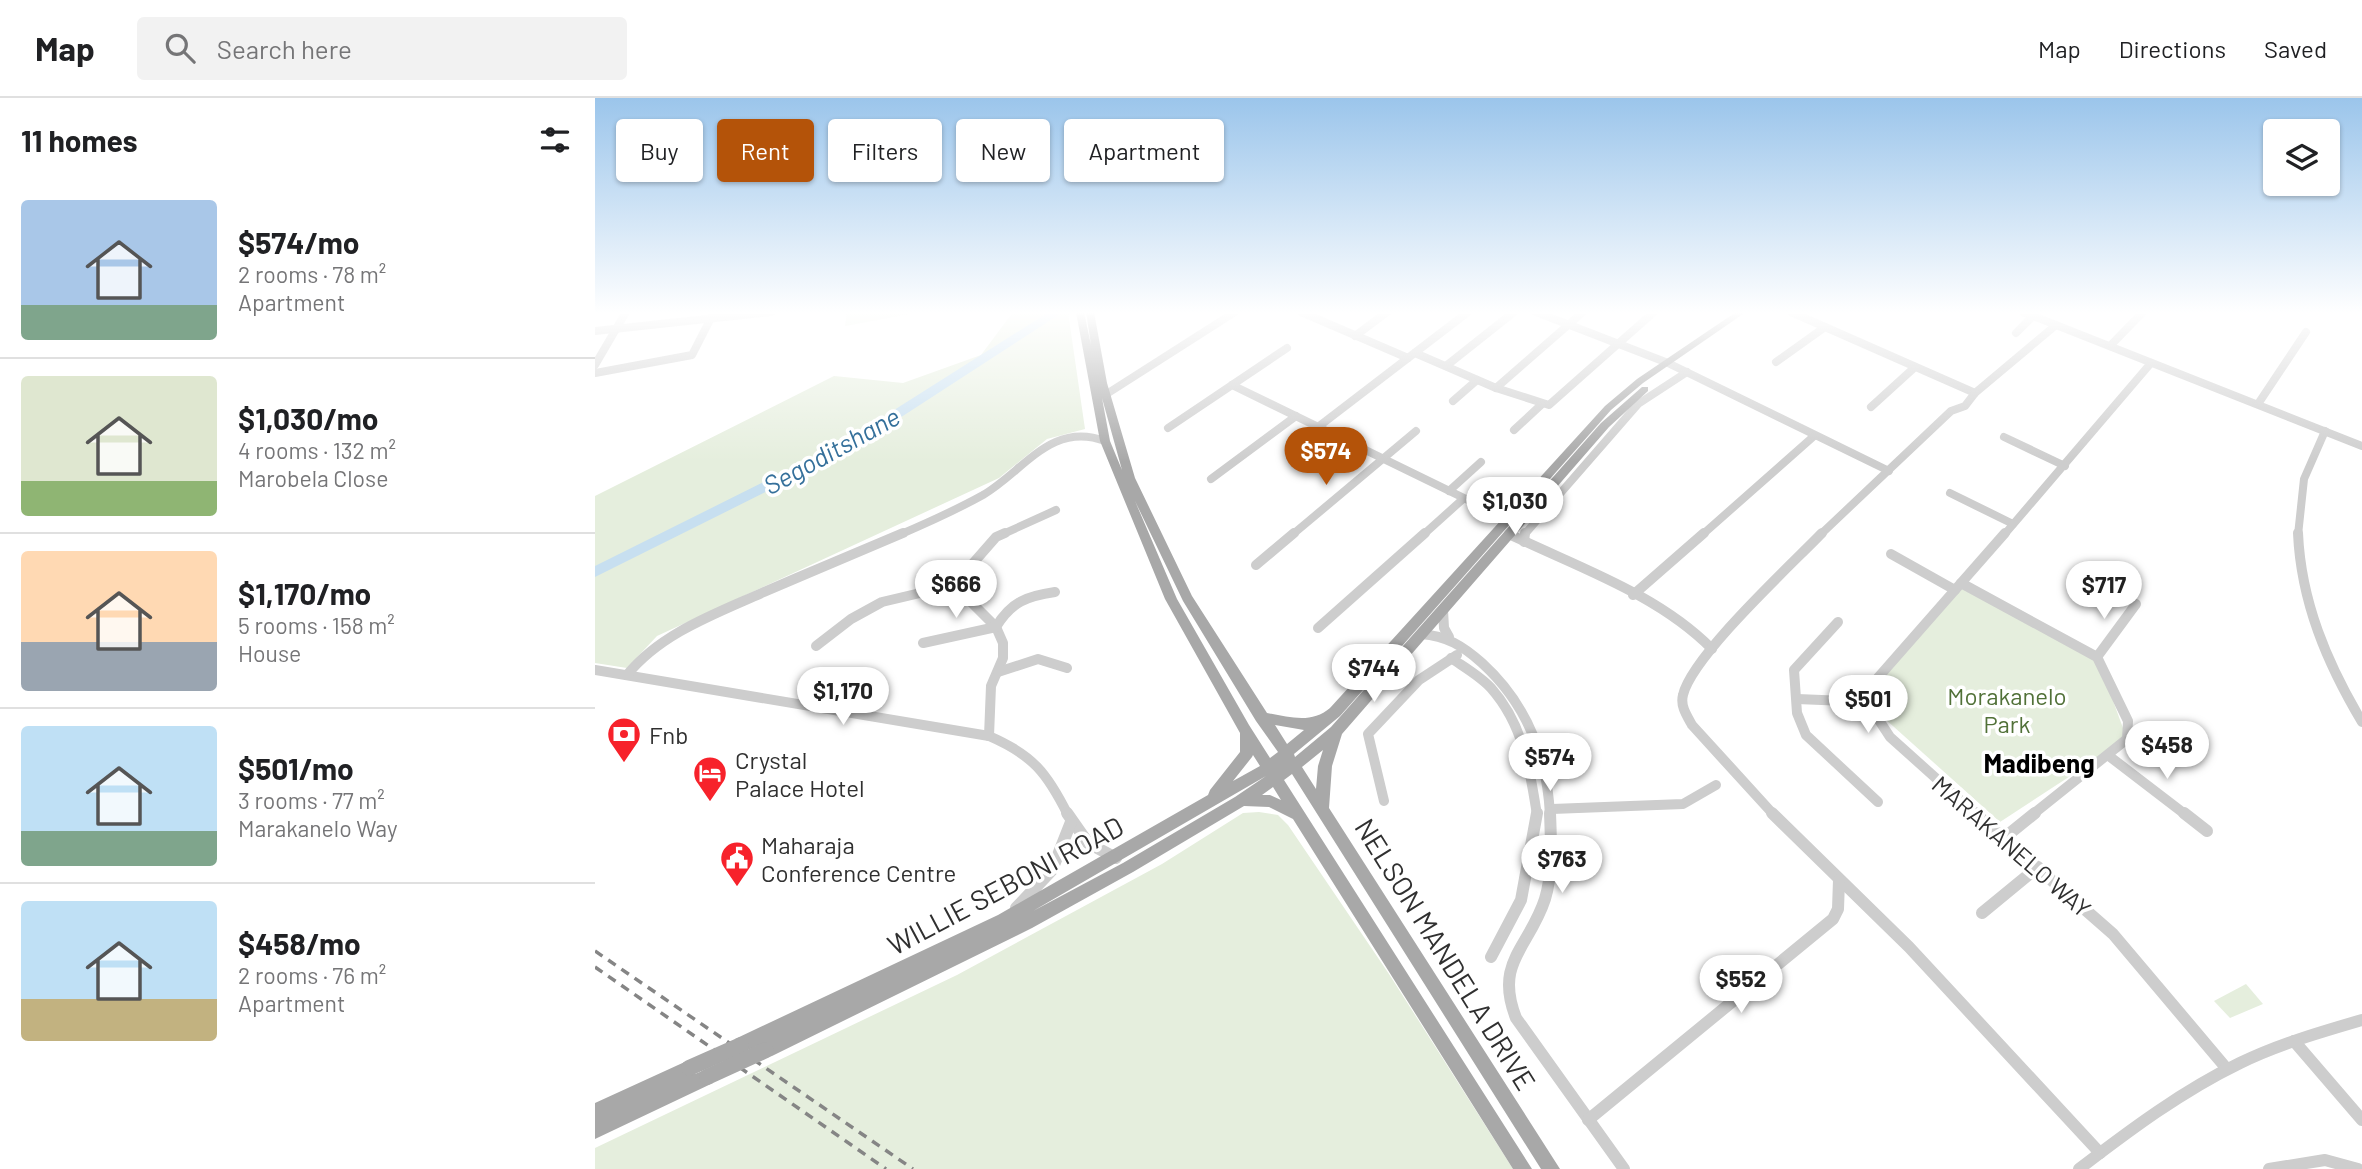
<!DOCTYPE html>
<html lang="en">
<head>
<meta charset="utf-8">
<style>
  body { margin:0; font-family:Barlow,sans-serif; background:#f2f2f2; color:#202124; height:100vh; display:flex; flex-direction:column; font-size:26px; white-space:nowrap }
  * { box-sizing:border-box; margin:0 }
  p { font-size:23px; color:#757577 }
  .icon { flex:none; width:38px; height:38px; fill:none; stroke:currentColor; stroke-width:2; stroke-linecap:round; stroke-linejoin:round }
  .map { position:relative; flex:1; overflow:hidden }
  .drawer { display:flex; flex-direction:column; background:#fff; width:595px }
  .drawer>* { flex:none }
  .banner { position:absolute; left:21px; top:21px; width:665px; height:63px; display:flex; gap:14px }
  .tools { position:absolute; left:1668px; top:21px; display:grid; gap:14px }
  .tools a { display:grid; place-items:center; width:77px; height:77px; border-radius:7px; background:#fff; box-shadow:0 2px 5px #0004; font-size:35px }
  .price { position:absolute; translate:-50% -60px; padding:0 16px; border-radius:24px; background:#fff; color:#222; font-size:23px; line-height:46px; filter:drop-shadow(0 2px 4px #0008) }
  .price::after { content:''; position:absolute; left:50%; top:42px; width:21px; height:16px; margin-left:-10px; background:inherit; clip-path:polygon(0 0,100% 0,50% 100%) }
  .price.current { background:#b45309; color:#fff }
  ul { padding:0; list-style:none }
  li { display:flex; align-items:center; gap:21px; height:175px; padding:0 21px }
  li+li { border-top:2px solid #e0e0e0 }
  li span { display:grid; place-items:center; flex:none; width:196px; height:140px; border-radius:7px; color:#555 }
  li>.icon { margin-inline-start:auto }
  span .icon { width:84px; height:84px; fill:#fffc; stroke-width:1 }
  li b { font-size:30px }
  h2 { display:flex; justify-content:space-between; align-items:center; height:84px; padding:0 21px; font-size:30px }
  .tag { padding:0 24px; border-radius:7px; background:#fff; box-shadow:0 2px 5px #0004; font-size:24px; line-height:63px }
  .tag.current { background:#b45309; color:#fff }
  header { display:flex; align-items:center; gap:42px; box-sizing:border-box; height:98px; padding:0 35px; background:#fff; border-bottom:2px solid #e0e0e0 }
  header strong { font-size:33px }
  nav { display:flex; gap:38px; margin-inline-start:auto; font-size:24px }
  .search { width:490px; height:63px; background:#f2f2f2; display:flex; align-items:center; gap:18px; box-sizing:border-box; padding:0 24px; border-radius:7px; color:#757577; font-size:26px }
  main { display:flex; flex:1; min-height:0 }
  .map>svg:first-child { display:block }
  .green { fill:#e5eedd }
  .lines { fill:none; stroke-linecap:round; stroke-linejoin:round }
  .river { fill:#c7dff0; fill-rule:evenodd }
  .minor-far2 { stroke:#cdcdcd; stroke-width:8 }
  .minor-far1 { stroke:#cdcdcd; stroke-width:10 }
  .minor { stroke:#cdcdcd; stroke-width:12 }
  .major { fill:#a8a8a8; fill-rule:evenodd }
  .rail { stroke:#858585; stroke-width:3.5; stroke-dasharray:9 7; stroke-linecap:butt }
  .major-bridge { stroke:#a8a8a8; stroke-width:16 }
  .labels { text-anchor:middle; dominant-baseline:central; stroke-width:7; stroke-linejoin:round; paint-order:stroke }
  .park-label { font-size:24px; fill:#517138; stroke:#fff }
  .poi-label { font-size:24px; fill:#303030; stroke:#fff; text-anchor:start }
  .street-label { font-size:24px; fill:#303030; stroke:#fff }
  .water-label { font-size:26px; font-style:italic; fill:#35709b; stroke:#fff }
  .neighbourhood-label { font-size:26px; font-weight:bold; fill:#000; stroke:#fff }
  .near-street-label { font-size:28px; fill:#303030; stroke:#fff }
</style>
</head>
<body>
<header>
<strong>Map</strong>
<div class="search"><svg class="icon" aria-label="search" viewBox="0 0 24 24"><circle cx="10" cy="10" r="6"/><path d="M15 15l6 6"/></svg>Search here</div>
<nav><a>Map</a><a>Directions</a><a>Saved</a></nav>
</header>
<main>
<section class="drawer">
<h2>11 homes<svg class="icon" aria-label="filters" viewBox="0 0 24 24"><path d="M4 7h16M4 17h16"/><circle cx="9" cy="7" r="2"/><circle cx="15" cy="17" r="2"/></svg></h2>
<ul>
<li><span style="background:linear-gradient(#a9c7e8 75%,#7fa58c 0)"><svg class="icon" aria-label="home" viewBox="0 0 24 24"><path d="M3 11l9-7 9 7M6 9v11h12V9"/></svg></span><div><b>$574/mo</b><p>2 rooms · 78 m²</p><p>Apartment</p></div></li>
<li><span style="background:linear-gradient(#dfe7d0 75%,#8fb573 0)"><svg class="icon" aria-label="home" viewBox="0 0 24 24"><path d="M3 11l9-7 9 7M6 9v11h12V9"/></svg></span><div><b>$1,030/mo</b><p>4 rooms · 132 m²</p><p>Marobela Close</p></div></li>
<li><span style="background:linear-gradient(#ffd9b3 65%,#9aa5b1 0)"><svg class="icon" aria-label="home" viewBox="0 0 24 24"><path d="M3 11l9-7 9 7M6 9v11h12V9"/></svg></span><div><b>$1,170/mo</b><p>5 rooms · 158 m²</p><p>House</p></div></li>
<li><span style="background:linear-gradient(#bfe0f5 75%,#7fa58c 0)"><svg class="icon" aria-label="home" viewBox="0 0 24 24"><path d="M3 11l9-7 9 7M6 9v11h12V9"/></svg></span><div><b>$501/mo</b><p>3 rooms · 77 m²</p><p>Marakanelo Way</p></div></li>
<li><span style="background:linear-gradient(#bfe0f5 70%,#c2b280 0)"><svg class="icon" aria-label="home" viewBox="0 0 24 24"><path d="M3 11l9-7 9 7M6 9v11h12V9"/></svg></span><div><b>$458/mo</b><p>2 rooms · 76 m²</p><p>Apartment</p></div></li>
</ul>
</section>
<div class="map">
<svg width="1767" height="1071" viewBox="0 0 1767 1071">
  <rect width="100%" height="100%" fill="#fff"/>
  <g class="green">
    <path d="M252,214H326L250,228Z"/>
    <path d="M418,214H473L490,331L452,341L404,380L62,538L32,570L0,565V398L239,278L308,285L386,257Z"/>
    <path d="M1366,485L1502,559L1532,641L1405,724L1289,620L1280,583Z"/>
    <path d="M664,714L683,717L693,727L794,876L918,1071H0V1050L362,877L567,766L648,715Z"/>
    <path d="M1651,886L1668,906L1635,920L1619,903Z"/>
  </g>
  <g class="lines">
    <path class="river" d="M454,214H468L257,351L0,479V468L247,345Z"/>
    <g class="minor-far2">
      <path d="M706,214L813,260"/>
      <path d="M941,214L1073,265L1294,373"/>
      <path d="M1196,214L1380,295"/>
      <path d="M1428,214L1767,348"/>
      <path d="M0,233L176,214"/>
      <path d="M1421,235L1438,218"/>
      <path d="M760,238L792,214"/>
      <path d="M1515,248L1548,214"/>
      <path d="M820,255L901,290L954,307L1059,214"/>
      <path d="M1181,264L1230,229"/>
      <path d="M0,267L31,214"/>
      <path d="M851,268L919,214"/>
      <path d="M0,275L97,257L117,218"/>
      <path d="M637,287L914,422"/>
      <path d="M901,290L988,214"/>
      <path d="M510,297L640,214"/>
      <path d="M858,303L882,282"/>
      <path d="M1663,306L1711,234"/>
      <path d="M1276,309L1320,269"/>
      <path d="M723,329L873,214"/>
      <path d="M573,330L692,250"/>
      <path d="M919,332L947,306"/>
      <path d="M1409,339L1470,368"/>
      <path d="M616,381L701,318"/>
      <path d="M854,393L886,364"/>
      <path d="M1355,395L1418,426"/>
      <path d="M304,437C332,425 361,412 388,397C429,373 456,323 510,343"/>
      <path d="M406,437L461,412"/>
      <path d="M697,437L821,333"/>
      <path d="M828,437L868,401"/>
      <path d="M929,437L1043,306L1092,274"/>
      <path d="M1107,437L1219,338"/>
      <path d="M1225,437L1356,313L1370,308L1380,295L1461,227"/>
      <path d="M1409,437L1556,265"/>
      <path d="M1703,437L1709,381L1730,333"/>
    </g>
    <g class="minor-far1">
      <path d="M1703,435C1706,504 1732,565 1767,624"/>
      <path d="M914,436C982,469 1063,496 1117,551"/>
      <path d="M929,444L930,435"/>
      <path d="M1296,456L1360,492"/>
      <path d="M661,467L699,435"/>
      <path d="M1366,485L1502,559L1533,623L1532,641L1437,717"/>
      <path d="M359,487L401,529L408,545V560L396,588L394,638"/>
      <path d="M1038,497L1109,435"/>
      <path d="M848,512L849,530L854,539"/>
      <path d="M1243,524L1199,572L1202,615L1211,637L1283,704"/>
      <path d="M723,530L830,435"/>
      <path d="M826,536C852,538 868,548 887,565C932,606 952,657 955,717"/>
      <path d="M328,545L401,529C416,504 432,498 460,494"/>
      <path d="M221,548L256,521L287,504L359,487L401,439L410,435"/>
      <path d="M1502,559L1541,506"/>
      <path d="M856,560C869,569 885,578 896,590C928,626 935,671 942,717"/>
      <path d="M0,572L394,638C438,657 452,675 473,717"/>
      <path d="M403,574L443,561L472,570"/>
      <path d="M32,577C66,535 120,516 169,494C215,474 261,455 308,435"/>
      <path d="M1202,601L1276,604"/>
      <path d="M1514,658L1591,717"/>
      <path d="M789,703L773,636L824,582L862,557"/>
      <path d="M957,711L1088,706L1121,687"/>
      <path d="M1179,717L1097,627C1092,618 1085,608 1088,597C1097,558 1196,467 1227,435"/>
      <path d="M1382,717L1295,639L1276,610L1280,583L1410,435"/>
    </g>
    <g class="minor">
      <path d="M472,715L493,745L521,760"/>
      <path d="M955,715C956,742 958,775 950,801C934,850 899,864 921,920L1029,1071"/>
      <path d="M1177,715L1314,849L1505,1055"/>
      <path d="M1380,715L1518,836L1632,971"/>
      <path d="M1589,715L1612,733"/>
      <path d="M1409,740L1440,715"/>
      <path d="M421,810L457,772L476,724"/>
      <path d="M1387,815L1443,769"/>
      <path d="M896,859L926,802L942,715"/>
      <path d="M1699,943L1767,1022"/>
      <path d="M993,1022L1238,821L1243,811L1244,782"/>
      <path d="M1484,1071C1535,1032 1587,993 1645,965C1684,946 1726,934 1767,922"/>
      <path d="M1674,1071L1730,1062L1763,1071"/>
    </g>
    <g class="major">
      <path d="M481,214H489L496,247L491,214H499L512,285L540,380L597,498L672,615C694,619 717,626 735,610L1010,308L1042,281L1141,214H1151L1048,285L1016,312L745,618L699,656L700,659L736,629L1006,325L1047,289H1053V293L1014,329L747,636L737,668L734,710L965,1071H946L697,676L689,682L937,1071H918L698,721L674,709L649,708L538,774L437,830L177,958L171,960L165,958L163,952L165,947L146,955L140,953L138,947L140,941L403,817L613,697L615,692L645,654V635L570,501L505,343ZM507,300L527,372L515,343ZM540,403L588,503L661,623L683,654L675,660L654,627L582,501ZM680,627L709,632L692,646ZM728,652L723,668L721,691L707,669ZM658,657L665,668L638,683L657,659ZM671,678L640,699L528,765L438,813ZM678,689L686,702L675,697H667Z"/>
      <path d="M94,962L100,964L102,970L100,976L112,971L118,973L120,979L118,985L0,1041V1023L4,1021L0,1023V1005Z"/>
    </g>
    <g class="rail">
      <path d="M0,853L318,1071"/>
      <path d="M0,869L291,1071"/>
    </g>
    <g class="major-bridge">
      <path d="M94,970L146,947"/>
      <path d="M112,979L171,952"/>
    </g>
  </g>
  <linearGradient id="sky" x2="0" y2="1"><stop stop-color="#9bc5eb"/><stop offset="0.59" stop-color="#fff"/><stop offset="1" stop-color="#fff" stop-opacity="0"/></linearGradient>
  <rect width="1767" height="364" fill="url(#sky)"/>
  <defs>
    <g id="bank-pin" transform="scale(1.75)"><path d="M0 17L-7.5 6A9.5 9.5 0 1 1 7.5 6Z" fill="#f7222b" stroke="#fff"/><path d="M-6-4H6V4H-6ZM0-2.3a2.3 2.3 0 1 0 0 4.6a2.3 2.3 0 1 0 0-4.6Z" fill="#fff"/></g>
    <g id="hotel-pin" transform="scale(1.75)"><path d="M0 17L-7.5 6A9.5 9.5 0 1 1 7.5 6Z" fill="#f7222b" stroke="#fff"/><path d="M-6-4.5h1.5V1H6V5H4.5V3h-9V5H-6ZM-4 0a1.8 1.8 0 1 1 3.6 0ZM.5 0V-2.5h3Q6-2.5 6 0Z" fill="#fff"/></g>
    <g id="civic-pin" transform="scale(1.75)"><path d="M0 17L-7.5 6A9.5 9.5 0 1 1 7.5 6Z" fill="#f7222b" stroke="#fff"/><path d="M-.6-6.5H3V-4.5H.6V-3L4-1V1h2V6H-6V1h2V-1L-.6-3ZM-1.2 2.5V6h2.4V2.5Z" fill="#fff"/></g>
  </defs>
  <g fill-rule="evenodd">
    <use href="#bank-pin" x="29" y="636"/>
    <use href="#hotel-pin" x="115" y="675"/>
    <use href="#civic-pin" x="142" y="760"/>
  </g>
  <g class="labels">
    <g class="park-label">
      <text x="1412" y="597">Morakanelo<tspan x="1412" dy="28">Park</tspan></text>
    </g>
    <g class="poi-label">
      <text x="54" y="636">Fnb</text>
      <text x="140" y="661">Crystal<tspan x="140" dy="28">Palace Hotel</tspan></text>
      <text x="166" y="746">Maharaja<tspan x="166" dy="28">Conference Centre</tspan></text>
    </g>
    <g class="street-label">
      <text transform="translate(1417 748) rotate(41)">MARAKANELO WAY</text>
    </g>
    <g class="water-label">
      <text transform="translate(236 352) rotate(-29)">Segoditshane</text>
    </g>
    <g class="neighbourhood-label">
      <text x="1444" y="664">Madibeng</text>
    </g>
    <g class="near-street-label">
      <text transform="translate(410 787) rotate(-28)">WILLIE SEBONI ROAD</text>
      <text transform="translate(851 856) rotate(58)">NELSON MANDELA DRIVE</text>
    </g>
  </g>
</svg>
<div class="tools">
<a><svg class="icon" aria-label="layers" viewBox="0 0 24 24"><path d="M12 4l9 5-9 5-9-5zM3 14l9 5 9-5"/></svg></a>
</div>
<b class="price current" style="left:731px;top:389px">$574</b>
<b class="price" style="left:920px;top:439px">$1,030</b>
<b class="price" style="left:361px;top:522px">$666</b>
<b class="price" style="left:1509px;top:523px">$717</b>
<b class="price" style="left:779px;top:606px">$744</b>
<b class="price" style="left:248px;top:629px">$1,170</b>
<b class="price" style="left:1273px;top:637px">$501</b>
<b class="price" style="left:1572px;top:683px">$458</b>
<b class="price" style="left:955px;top:695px">$574</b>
<b class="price" style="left:967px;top:797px">$763</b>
<b class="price" style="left:1146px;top:917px">$552</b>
<div class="banner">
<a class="tag">Buy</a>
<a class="tag current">Rent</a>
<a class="tag">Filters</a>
<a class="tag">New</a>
<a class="tag">Apartment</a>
</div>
</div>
</main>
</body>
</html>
